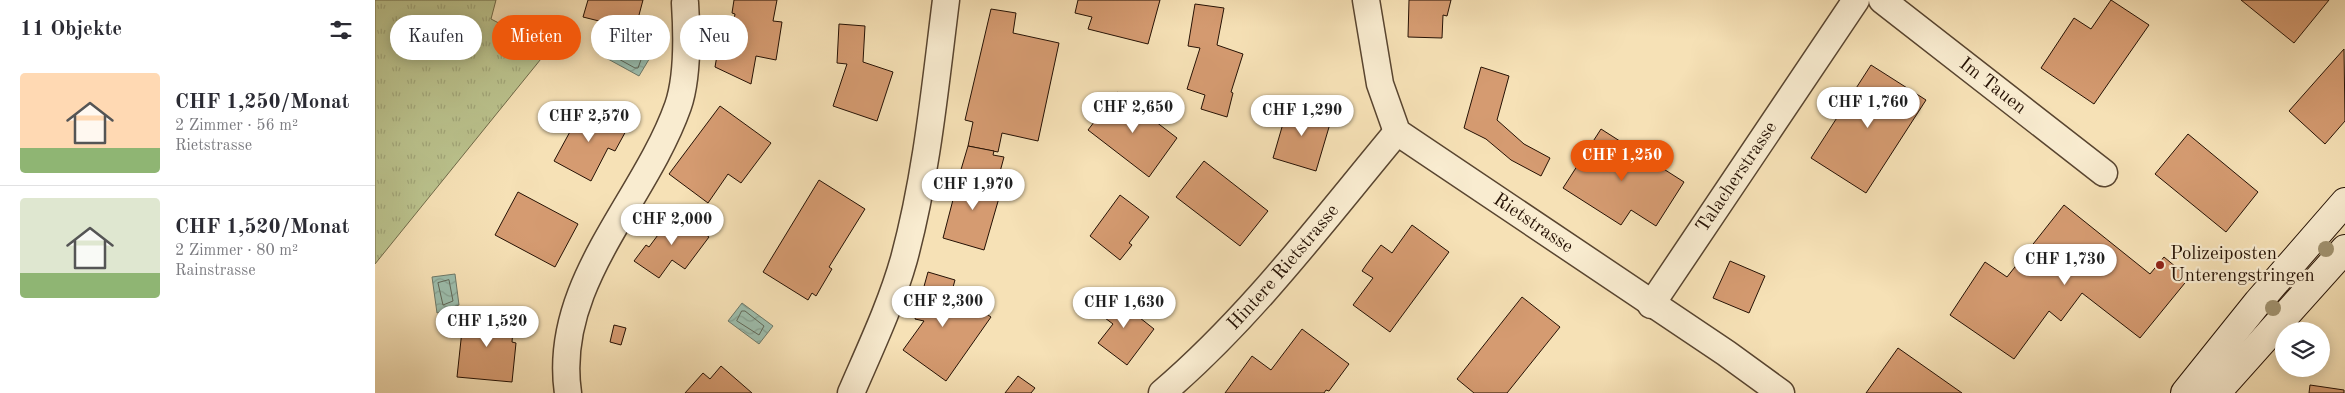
<!DOCTYPE html>
<html lang="de">
<head>
<meta charset="utf-8">
<style>
  body { margin:0; font-family:"Old Standard TT",serif; background:#f2f2f3; color:#2b2b33; height:100vh; display:flex; flex-direction:column; font-size:19px; white-space:nowrap }
  * { box-sizing:border-box; margin:0 }
  p { font-size:16px; color:#7c7c81 }
  .icon { flex:none; width:28px; height:28px; fill:none; stroke:currentColor; stroke-width:2; stroke-linecap:round; stroke-linejoin:round }
  .map { position:relative; flex:1; overflow:hidden }
  .panel { display:flex; flex-direction:column; background:#fff; width:375px }
  .panel>* { flex:none }
  .banner { position:absolute; left:15px; top:15px; width:475px; height:45px; display:flex; gap:10px }
  .controls { position:absolute; left:1900px; top:322px; display:grid; gap:10px }
  .controls a { display:grid; place-items:center; width:55px; height:55px; border-radius:50%; background:#fff; box-shadow:0 2px 12px #0003; font-size:25px }
  .price { position:absolute; translate:-50% -42px; padding:0 11px; border-radius:18px; background:#fff; color:#222; font-size:16px; line-height:32px; filter:drop-shadow(0 1px 2px #0008) }
  .price::after { content:''; position:absolute; left:50%; top:30px; width:15px; height:11px; margin-left:-8px; background:inherit; clip-path:polygon(0 0,100% 0,50% 100%) }
  .price.on { background:#ea580c; color:#fff }
  ul { padding:0; list-style:none }
  li { display:flex; align-items:center; gap:15px; height:125px; padding:0 20px }
  li+li { border-top:1px solid #e1e1e2 }
  li span { display:grid; place-items:center; flex:none; width:140px; height:100px; border-radius:5px; color:#555 }
  li>.icon { margin-inline-start:auto }
  span .icon { width:60px; height:60px; fill:#fffc; stroke-width:1 }
  li b { font-size:21px }
  h2 { display:flex; justify-content:space-between; align-items:center; height:60px; padding:0 20px; font-size:21px }
  .tag { padding:0 18px; border-radius:22px; background:#fff; box-shadow:0 2px 12px #0003; font-size:18px; line-height:45px }
  .tag.on { background:#ea580c; color:#fff }
  main { display:flex; flex:1; min-height:0 }
  .map>svg:first-child { display:block }
  .grass { fill:url(#grass-tufts); stroke:#706a49 }
  .water { fill:url(#water-waves); stroke:#6d7969 }
  .lines { fill:none; stroke-linecap:round; stroke-linejoin:round }
  .shore { stroke:#616858; stroke-width:1 }
  .building { fill:#d59b71; stroke:#251104 }
  .minor-casing { stroke:#594530; stroke-width:29 }
  .secondary-casing { stroke:#251104; stroke-width:30 }
  .minor { stroke:#f9ecd0; stroke-width:26 }
  .secondary { stroke:#f9ecd0; stroke-width:28 }
  .tree { fill:#a0916e }
  .poi-dot { fill:#8f2418; stroke:#f9ecd0; stroke-width:2 }
  .labels { text-anchor:middle; dominant-baseline:central; stroke-width:4.5; stroke-linejoin:round; paint-order:stroke }
  .street-label { font-size:19px; fill:#251104; stroke:#f9ecd0 }
  .poi-label { font-size:19px; fill:#251104; stroke:#f9ecd0; text-anchor:start }
</style>
</head>
<body>
<main>
<section class="panel">
<h2>11 Objekte<svg class="icon" aria-label="filters" viewBox="0 0 24 24"><path d="M4 7h16M4 17h16"/><circle cx="9" cy="7" r="2"/><circle cx="15" cy="17" r="2"/></svg></h2>
<ul>
<li><span style="background:linear-gradient(#ffd9b3 75%,#8fb573 0)"><svg class="icon" aria-label="home" viewBox="0 0 24 24"><path d="M3 11l9-7 9 7M6 9v11h12V9"/></svg></span><div><b>CHF 1,250/Monat</b><p>2 Zimmer · 56 m²</p><p>Rietstrasse</p></div></li>
<li><span style="background:linear-gradient(#dfe7d0 75%,#8fb573 0)"><svg class="icon" aria-label="home" viewBox="0 0 24 24"><path d="M3 11l9-7 9 7M6 9v11h12V9"/></svg></span><div><b>CHF 1,520/Monat</b><p>2 Zimmer · 80 m²</p><p>Rainstrasse</p></div></li>
</ul>
</section>
<div class="map">
<svg width="1970" height="393" viewBox="0 0 1970 393">
  <defs>
    <pattern id="grass-tufts" width="24" height="20" patternUnits="userSpaceOnUse" patternTransform="scale(1.25)"><rect width="24" height="20" fill="#bbc38e"/><path d="M3 7l-1-3M5 7V3M7 7l1-3M15 17l-1-3M17 17v-4M19 17l1-3" fill="none" stroke="#a1a679"/></pattern>
    <pattern id="water-waves" width="16" height="10" patternUnits="userSpaceOnUse" patternTransform="scale(1.25)"><rect width="16" height="10" fill="#9dbead"/><path d="M0 5q4-4 8 0t8 0" fill="none" stroke="#87a293"/></pattern>
  </defs>
  <rect width="100%" height="100%" fill="#f6e1b6"/>
  <filter id="stains"><feTurbulence type="fractalNoise" baseFrequency=".004" numOctaves="4"/><feColorMatrix values="0 0 0 0 .2 0 0 0 0 .09 0 0 0 0 .02 0 0 0 .5 -.17"/></filter>
  <radialGradient id="worn" r=".72"><stop offset=".6" stop-color="#630" stop-opacity="0"/><stop offset="1" stop-color="#630" stop-opacity=".3"/></radialGradient>
  <path class="grass" d="M0,0H121L116,19L174,49L0,264Z"/>
  <g class="water">
    <path d="M233,33L276,56L264,76L222,53Z"/>
    <path d="M80,274L84,305L62,313L57,277Z"/>
    <path d="M367,303L398,326L384,344L353,321Z"/>
  </g>
  <g class="lines">
    <g class="shore">
      <path d="M237,40L267,57L263,68H260L231,52L234,42Z"/>
      <path d="M74,280L78,301L68,305L63,283Z"/>
      <path d="M367,311H370L389,326L384,335L362,321Z"/>
    </g>
  </g>
  <g class="building">
    <path d="M213,0H268L260,30L208,17Z"/>
    <path d="M359,0H402L398,21L407,22L401,60L381,56L376,84L340,67L344,44L354,46L360,14L357,13Z"/>
    <path d="M703,0H785L773,44L713,29L717,17L700,13Z"/>
    <path d="M1034,0H1076L1072,16L1068,15L1067,38L1033,37Z"/>
    <path d="M1736,0L1774,25L1719,104L1666,68L1699,18L1716,29Z"/>
    <path d="M1866,0H1954L1919,43Z"/>
    <path d="M820,4L849,8L842,45L868,54L856,92L858,93L852,117L826,109L830,95L812,89L825,48L813,46Z"/>
    <path d="M616,9L641,13L638,33L684,43L663,141L627,133L623,152L593,146L598,122L590,120Z"/>
    <path d="M464,24L490,26L488,62L518,72L502,121L458,106L472,64L462,63Z"/>
    <path d="M1969,49L1970,121L1950,144L1914,111Z"/>
    <path d="M1496,65L1551,100L1491,193L1436,158Z"/>
    <path d="M1106,67L1134,76L1122,120L1149,144L1175,158L1166,176L1136,160L1111,139L1089,128Z"/>
    <path d="M742,92L802,138L774,177L713,130Z"/>
    <path d="M914,103L957,117L941,171L898,158Z"/>
    <path d="M209,106L252,129L240,151L233,148L216,181L179,161Z"/>
    <path d="M345,106L396,143L366,183L353,174L333,203L294,174Z"/>
    <path d="M1226,129L1309,182L1281,226L1256,210L1246,225L1188,188Z"/>
    <path d="M1813,134L1883,192L1851,232L1780,174Z"/>
    <path d="M593,146L619,151L618,155L629,157L622,183L585,173Z"/>
    <path d="M829,161L893,211L865,246L801,197Z"/>
    <path d="M585,173L628,184L609,250L568,238Z"/>
    <path d="M444,180L490,209L454,267L457,269L441,296L437,293L433,300L388,272Z"/>
    <path d="M143,192L203,224L180,267L120,235Z"/>
    <path d="M745,195L774,217L754,243L757,245L745,260L715,236Z"/>
    <path d="M1689,205L1775,274L1789,257L1814,278L1765,338L1707,293L1686,321L1674,311L1639,359L1575,315L1610,262L1632,277Z"/>
    <path d="M300,212L334,237L310,269L297,260L284,278L259,261L271,245L274,247Z"/>
    <path d="M1037,225L1074,252L1015,332L978,305L998,278L987,271L991,265L1006,245L1017,253Z"/>
    <path d="M1355,261L1390,276L1374,313L1338,298Z"/>
    <path d="M553,272L580,280L575,298L600,316L604,309L616,317L571,381L528,350L549,321L540,319Z"/>
    <path d="M733,297L745,306L752,297L765,307L760,314L779,329L752,365L723,343L738,324L722,312Z"/>
    <path d="M1147,297L1185,327L1132,393H1099L1082,379Z"/>
    <path d="M89,312L139,317L137,342L141,343L137,382L82,377Z"/>
    <path d="M239,325L251,328L246,345L235,342Z"/>
    <path d="M927,329L974,364L954,391L951,390L949,393H850L877,356L896,370Z"/>
    <path d="M1523,348L1587,393H1491Z"/>
    <path d="M346,366L377,393H310L328,373L335,379Z"/>
    <path d="M643,376L660,388L656,393H630Z"/>
    <path d="M1935,385L1969,390V393H1934Z"/>
  </g>
  <g class="lines">
    <g class="minor-casing">
      <g id="minor">
        <path id="s1" d="M991,0L1005,84L1022,132L1351,353L1406,393"/>
        <path id="s2" d="M1507,0L1729,173"/>
        <path id="s3" d="M1276,305L1481,0"/>
        <path d="M193,393C177,284 269,202 303,106C313,77 312,34 310,3"/>
        <path d="M476,393C495,349 516,305 529,259C552,174 560,87 571,0"/>
        <path id="s4" d="M787,393C876,317 947,222 1022,132"/>
      </g>
    </g>
    <g class="secondary-casing">
      <g id="secondary">
        <path d="M1810,393L1883,302L1970,202"/>
        <path d="M1841,393L1970,249"/>
      </g>
    </g>
    <use href="#minor" class="minor"/>
    <use href="#secondary" class="secondary"/>
  </g>
  <g class="tree">
    <circle cx="1951" cy="249" r="8"/>
    <circle cx="1898" cy="308" r="8"/>
  </g>
  <circle class="poi-dot" cx="1785" cy="265" r="5"/>
  <g class="labels">
    <g class="street-label">
      <text stroke="none"><textPath href="#s2" startOffset="140">Im Tauen</textPath></text>
      <text stroke="none"><textPath href="#s3" startOffset="154">Talacherstrasse</textPath></text>
      <text stroke="none"><textPath href="#s1" startOffset="300">Rietstrasse</textPath></text>
      <text stroke="none"><textPath href="#s4" startOffset="175">Hintere Rietstrasse</textPath></text>
    </g>
    <g class="poi-label">
      <text x="1795" y="254">Polizeiposten<tspan x="1795" dy="22">Unterengstringen</tspan></text>
    </g>
  </g>
  <rect width="100%" height="100%" filter="url(#stains)"/>
  <rect width="100%" height="100%" fill="url(#worn)"/>
</svg>
<div class="controls">
<a><svg class="icon" aria-label="layers" viewBox="0 0 24 24"><path d="M12 4l9 5-9 5-9-5zM3 14l9 5 9-5"/></svg></a>
</div>
<b class="price" style="left:1493px;top:129px">CHF 1,760</b>
<b class="price" style="left:758px;top:134px">CHF 2,650</b>
<b class="price" style="left:927px;top:137px">CHF 1,290</b>
<b class="price" style="left:214px;top:143px">CHF 2,570</b>
<b class="price on" style="left:1247px;top:182px">CHF 1,250</b>
<b class="price" style="left:598px;top:211px">CHF 1,970</b>
<b class="price" style="left:297px;top:246px">CHF 2,000</b>
<b class="price" style="left:1690px;top:286px">CHF 1,730</b>
<b class="price" style="left:568px;top:328px">CHF 2,300</b>
<b class="price" style="left:749px;top:329px">CHF 1,630</b>
<b class="price" style="left:112px;top:348px">CHF 1,520</b>
<div class="banner">
<a class="tag">Kaufen</a>
<a class="tag on">Mieten</a>
<a class="tag">Filter</a>
<a class="tag">Neu</a>
</div>
</div>
</main>
</body>
</html>
